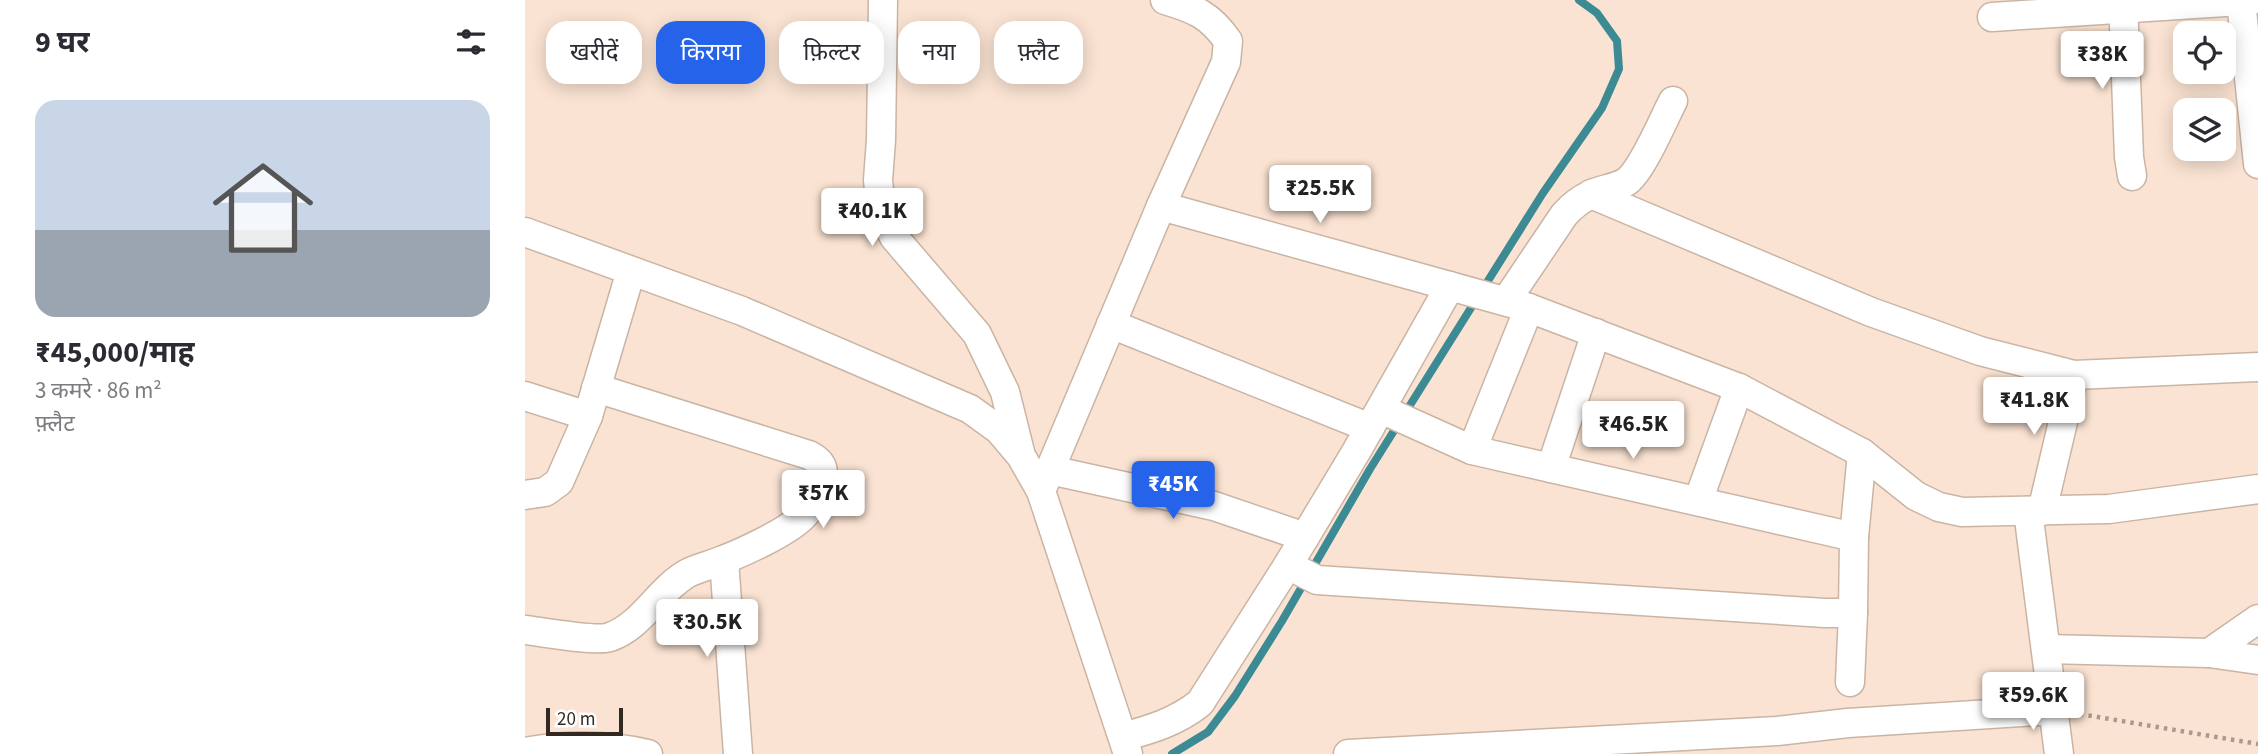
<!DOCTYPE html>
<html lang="hi">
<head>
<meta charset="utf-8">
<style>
  body { margin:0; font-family:"Source Sans 3","Noto Sans Devanagari",sans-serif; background:#f7f7f7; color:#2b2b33; height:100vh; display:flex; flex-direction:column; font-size:26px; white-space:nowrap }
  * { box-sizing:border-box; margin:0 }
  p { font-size:23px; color:#7c7c81 }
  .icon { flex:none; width:38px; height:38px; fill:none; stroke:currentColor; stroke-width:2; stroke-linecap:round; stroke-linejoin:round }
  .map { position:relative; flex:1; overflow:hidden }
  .drawer { display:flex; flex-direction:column; background:#fff; width:525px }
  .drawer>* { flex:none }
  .top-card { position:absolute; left:21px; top:21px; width:665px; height:63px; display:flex; gap:14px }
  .buttons { position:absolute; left:1648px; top:21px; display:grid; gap:14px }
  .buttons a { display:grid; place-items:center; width:63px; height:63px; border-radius:14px; background:#fff; box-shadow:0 4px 18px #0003; font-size:35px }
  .scale { position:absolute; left:21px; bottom:18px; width:77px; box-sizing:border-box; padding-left:7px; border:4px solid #312922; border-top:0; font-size:19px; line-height:24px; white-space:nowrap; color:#312922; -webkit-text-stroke:5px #fff; paint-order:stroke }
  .price { position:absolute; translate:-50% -60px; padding:0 16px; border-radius:7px; background:#fff; color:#222; font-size:23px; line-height:46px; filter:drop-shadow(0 2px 4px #0008) }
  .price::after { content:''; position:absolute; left:50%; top:42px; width:21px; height:16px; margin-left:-10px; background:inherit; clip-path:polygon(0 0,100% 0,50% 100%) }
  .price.active { background:#2563eb; color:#fff }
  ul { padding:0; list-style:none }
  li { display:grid; align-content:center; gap:14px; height:371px; padding:0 35px }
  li+li { border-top:2px solid #e1e1e2 }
  li span { display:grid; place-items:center; height:217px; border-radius:21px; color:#555 }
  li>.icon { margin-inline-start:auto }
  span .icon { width:126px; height:126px; fill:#fffc; stroke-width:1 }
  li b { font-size:30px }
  h2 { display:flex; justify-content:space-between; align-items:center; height:84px; padding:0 35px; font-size:30px }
  .pill { padding:0 24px; border-radius:21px; background:#fff; box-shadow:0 4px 18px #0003; font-size:24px; line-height:63px }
  .pill.active { background:#2563eb; color:#fff }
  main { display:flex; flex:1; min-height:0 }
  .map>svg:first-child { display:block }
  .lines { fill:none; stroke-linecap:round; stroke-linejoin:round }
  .stream { stroke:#3c8a93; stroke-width:8 }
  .street-casing { stroke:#cab4a3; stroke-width:31 }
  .path { stroke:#aa998c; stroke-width:4.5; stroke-dasharray:3.5 5; stroke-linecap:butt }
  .street { stroke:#fff; stroke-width:28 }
</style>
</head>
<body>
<main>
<section class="drawer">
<h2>9 घर<svg class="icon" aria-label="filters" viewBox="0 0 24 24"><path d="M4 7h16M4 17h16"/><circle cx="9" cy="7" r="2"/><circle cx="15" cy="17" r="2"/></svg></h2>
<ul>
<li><span style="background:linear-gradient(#c9d6e8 60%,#9aa5b1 0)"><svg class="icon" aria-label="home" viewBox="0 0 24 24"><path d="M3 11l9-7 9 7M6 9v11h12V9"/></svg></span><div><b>₹45,000/माह</b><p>3 कमरे · 86 m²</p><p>फ़्लैट</p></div></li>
</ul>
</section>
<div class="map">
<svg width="1733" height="754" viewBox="0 0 1733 754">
  <rect width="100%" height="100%" fill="#fae3d2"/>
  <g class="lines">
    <path class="stream" d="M647,754L683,732L710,696L757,621L845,469L1018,193L1077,108L1094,69L1092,41L1072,13L1054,0"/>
    <g class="street-casing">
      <g id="street">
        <path d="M358,0L356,140L353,180L356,209L369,237L452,334L480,392L495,452"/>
        <path d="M1598,0L1604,157L1607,176"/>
        <path d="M1727,0L1716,1L1733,164"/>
        <path d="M1467,17L1716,1"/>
        <path d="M1066,194L1346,312L1455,351L1549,375L1733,367"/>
        <path d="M636,206L1004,308L1214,388L1337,453L1391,496L1414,507L1437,512L1584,509L1733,489"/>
        <path d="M0,232L217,311L445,409L474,430L496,456L516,491L603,754"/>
        <path d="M981,301L1039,215C1046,207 1054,200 1065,195C1076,189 1089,189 1101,182C1117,171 1138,120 1148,101"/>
        <path d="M586,324L845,428"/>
        <path d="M0,396L63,416"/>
        <path d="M856,409L947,450L1329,537"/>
        <path d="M947,450L1004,308"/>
        <path d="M1026,468L1071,333"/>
        <path d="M525,470L689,506L780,537"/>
        <path d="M516,491L636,206L701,62L703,41C685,15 670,9 640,0"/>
        <path d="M0,495L20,492L34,482L63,416L106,271"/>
        <path d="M1173,501L1214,388"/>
        <path d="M1503,511L1534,754"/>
        <path d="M1517,511L1549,375"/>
        <path d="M199,560L213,754"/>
        <path d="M763,565L792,580L1300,613H1328L1329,537L1337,453"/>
        <path d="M0,630C17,632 72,642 85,637C117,626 133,590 163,573C173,568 186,565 198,560C219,552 262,532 277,517C287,508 290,497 295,485C301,470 298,462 284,455L71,388"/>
        <path d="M1521,649L1684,653L1733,660"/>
        <path d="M1684,653L1733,619"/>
        <path d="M1325,682L1328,613"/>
        <path d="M598,737C627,729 651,722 675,703L763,565L831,452L925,286"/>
        <path d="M0,752C42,744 81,744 123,754"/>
        <path d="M823,754L1252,731L1323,723L1530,710"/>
      </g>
    </g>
    <path class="path" d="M1555,714L1733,744"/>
    <use href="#street" class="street"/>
  </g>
</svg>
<div class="buttons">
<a><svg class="icon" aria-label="locate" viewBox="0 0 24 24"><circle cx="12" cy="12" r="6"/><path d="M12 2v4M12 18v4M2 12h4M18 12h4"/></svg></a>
<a><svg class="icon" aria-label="layers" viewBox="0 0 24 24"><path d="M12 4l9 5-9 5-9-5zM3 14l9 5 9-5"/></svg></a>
</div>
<div class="scale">20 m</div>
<b class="price" style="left:1577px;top:91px">₹38K</b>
<b class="price" style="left:795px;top:225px">₹25.5K</b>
<b class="price" style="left:347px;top:248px">₹40.1K</b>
<b class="price" style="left:1509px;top:437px">₹41.8K</b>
<b class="price" style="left:1108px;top:461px">₹46.5K</b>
<b class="price active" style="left:648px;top:521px">₹45K</b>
<b class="price" style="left:298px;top:530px">₹57K</b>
<b class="price" style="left:182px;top:659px">₹30.5K</b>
<b class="price" style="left:1508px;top:732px">₹59.6K</b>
<div class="top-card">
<a class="pill">खरीदें</a>
<a class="pill active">किराया</a>
<a class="pill">फ़िल्टर</a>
<a class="pill">नया</a>
<a class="pill">फ़्लैट</a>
</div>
</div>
</main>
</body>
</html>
